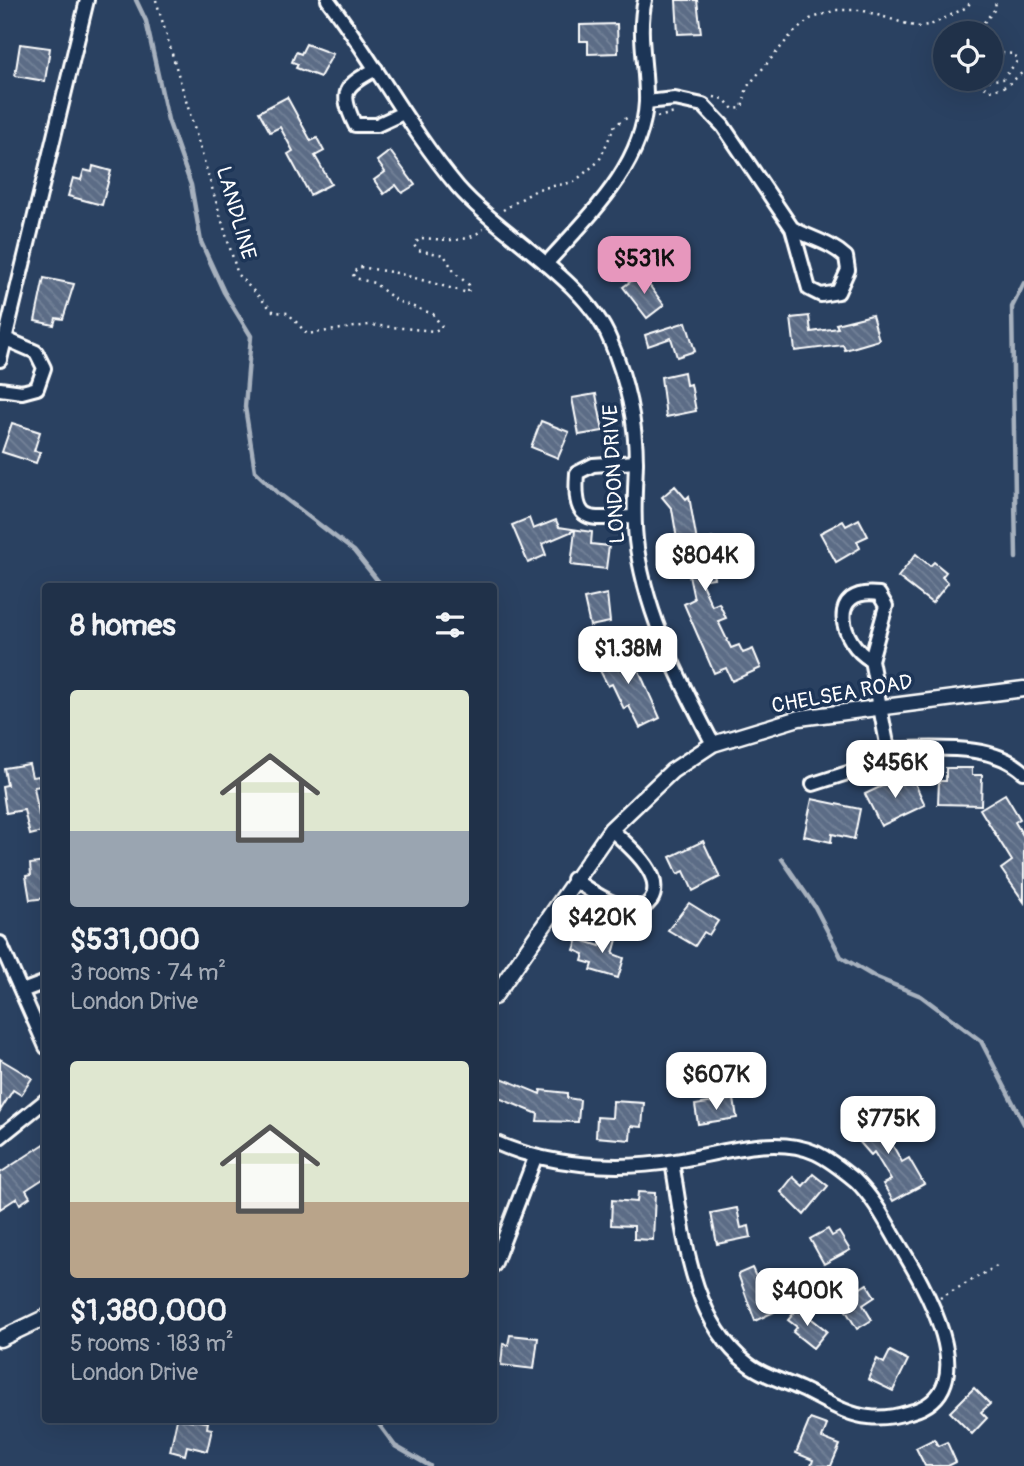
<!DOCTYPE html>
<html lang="en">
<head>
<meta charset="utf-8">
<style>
  body { margin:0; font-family:Pangolin,sans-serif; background:#2d3d53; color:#f1f3f6; height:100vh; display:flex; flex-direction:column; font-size:26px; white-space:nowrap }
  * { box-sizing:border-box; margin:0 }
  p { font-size:23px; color:#a2a9b4 }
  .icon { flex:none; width:38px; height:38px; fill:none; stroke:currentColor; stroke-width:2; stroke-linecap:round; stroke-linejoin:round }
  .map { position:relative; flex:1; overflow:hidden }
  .drawer { position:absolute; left:42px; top:583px; width:455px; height:840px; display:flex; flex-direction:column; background:#203149; border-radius:7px; box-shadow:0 7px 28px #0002,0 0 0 2px #3d4c61 }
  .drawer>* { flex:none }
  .tools { position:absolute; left:933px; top:21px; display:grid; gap:14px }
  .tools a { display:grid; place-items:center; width:70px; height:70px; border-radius:50%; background:#203149; box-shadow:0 7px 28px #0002,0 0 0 2px #3d4c61; font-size:35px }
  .price { position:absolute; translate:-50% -60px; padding:0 16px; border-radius:14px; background:#fff; color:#222; font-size:23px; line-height:46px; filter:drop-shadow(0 2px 4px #0008) }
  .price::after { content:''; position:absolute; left:50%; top:42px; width:21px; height:16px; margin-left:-10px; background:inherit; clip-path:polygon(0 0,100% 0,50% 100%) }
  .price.selected { background:#e797bd; color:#111 }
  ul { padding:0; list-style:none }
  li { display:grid; align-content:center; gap:14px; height:371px; padding:0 28px }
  li span { display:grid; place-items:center; height:217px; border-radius:7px; color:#555 }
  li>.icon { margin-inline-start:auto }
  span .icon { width:126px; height:126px; fill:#fffc; stroke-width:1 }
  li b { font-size:30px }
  h2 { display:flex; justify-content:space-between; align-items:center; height:84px; padding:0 28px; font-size:30px }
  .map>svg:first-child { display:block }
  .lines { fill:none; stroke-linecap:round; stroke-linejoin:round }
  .stream { stroke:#a7b1be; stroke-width:4.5 }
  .building { fill:url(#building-back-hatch); stroke:#fff; stroke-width:2 }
  .minor-casing { stroke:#fff; stroke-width:18 }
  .tertiary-casing { stroke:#fff; stroke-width:19 }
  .path { stroke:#fff; stroke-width:2.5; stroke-dasharray:2 5; stroke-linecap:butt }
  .minor { stroke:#1d3557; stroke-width:12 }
  .tertiary { stroke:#1d3557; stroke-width:14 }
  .labels { text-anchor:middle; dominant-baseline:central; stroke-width:7; stroke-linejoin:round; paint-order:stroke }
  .street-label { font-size:21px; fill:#fff; stroke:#1d3557 }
</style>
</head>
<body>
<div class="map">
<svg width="1024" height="1466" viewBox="0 0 1024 1466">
  <defs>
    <pattern id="building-back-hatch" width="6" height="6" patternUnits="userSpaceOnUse" patternTransform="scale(1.75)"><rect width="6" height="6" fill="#5b6c86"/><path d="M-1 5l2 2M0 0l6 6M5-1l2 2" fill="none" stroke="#748298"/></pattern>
  </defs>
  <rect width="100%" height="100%" fill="#2a4161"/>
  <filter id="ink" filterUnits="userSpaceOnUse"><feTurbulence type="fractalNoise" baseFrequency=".0143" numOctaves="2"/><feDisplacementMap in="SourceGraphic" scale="14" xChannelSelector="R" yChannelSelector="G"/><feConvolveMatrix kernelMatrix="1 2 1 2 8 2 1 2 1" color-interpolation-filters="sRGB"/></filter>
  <g filter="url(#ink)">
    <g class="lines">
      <g class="stream">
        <path d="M136,0L146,21L168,120L191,185L201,242L224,292L251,336L245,407L255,471L278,493L354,551L382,586"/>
        <path d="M1016,558L1012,307L1024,283"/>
        <path d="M782,859L815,907L841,957L875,977L921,996L981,1041L1024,1124"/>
        <path d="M375,1419L395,1446L430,1466"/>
      </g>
    </g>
    <g class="building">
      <path d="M676,0H697L701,33L678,34Z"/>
      <path d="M617,24L618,53L588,54V41H580V25Z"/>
      <path d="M20,44L50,48L45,81L15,76Z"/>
      <path d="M306,44L333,54L320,77L296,68L298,64L292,62L296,52L301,54Z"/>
      <path d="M287,97L311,141L317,138L324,151L315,156L331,184L310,195L288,154L293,151L280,127L270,132L259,112Z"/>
      <path d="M390,151L415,185L402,193L396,185L384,194L374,180L385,172L377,161Z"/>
      <path d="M93,166L111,171L102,205L68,196L73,178L81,180L84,170L92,172Z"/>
      <path d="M641,274L664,305L647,318L623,287Z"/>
      <path d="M44,278L74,284L63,319L56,318L54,325L35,321Z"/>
      <path d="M872,315L879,340L845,350L843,345L795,351L791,318L809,316L811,332L838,328L836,324Z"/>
      <path d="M686,322L695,351L677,357L671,338L648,346L645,335Z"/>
      <path d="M684,372L686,385L691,384L696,411L666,417L661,377Z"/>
      <path d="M596,394L603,431L579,435L572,398Z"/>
      <path d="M541,421L569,432L558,458L531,447Z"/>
      <path d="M12,423L40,432L34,451L40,452L36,463L2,452Z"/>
      <path d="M675,486L686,499L689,496L697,542L714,538L717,550L709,552L714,578L700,580L712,606L719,603L726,618L718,621L731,648L739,645L743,653L753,649L761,668L732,681L726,668L714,673L684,604L694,599L686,561L675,563L672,547L678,545L672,509L662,497Z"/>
      <path d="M529,518L533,529L556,520L559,527L592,532L591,544L609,546L606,569L571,565L575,530L542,544L546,555L528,563L512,525Z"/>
      <path d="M859,519L868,536L857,541L860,548L836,562L820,533L843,521L846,526Z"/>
      <path d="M916,554L930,566L934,562L946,572L942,577L948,583L932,603L898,577Z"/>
      <path d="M607,594L610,622L590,626L584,599Z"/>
      <path d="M614,649L618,656L623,653L626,658L632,655L660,718L640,728L629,706L624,709L612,684L608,686L594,659Z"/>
      <path d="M29,764L32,777L39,776L41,786L34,787L39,815L46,813V831L30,835L24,810L6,813L2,786L7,785L4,768Z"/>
      <path d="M946,768H972V775H982L981,805L938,804L939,781H946Z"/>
      <path d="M899,778L902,784L913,779L925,805L881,826L865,794Z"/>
      <path d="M1005,794L1020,819L1015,822L1024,837V902L1001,869L1012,861L980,809Z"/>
      <path d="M812,799L860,809L854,839L832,834L831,842L804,836Z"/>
      <path d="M703,841L720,877L693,891L684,871L678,874L670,857Z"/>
      <path d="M46,862V898L30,900L26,876L31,875L30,864Z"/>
      <path d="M689,903L718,921L709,935L704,932L695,946L668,930Z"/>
      <path d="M604,932L618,936L613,954L624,958L618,978L591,970L593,964L582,961L584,954L574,950L578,939L600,946Z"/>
      <path d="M0,1059L32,1078L21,1095L13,1090L0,1111Z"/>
      <path d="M494,1075L540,1094L541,1090L567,1093V1098L580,1100L578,1122L537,1121L538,1114L494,1096Z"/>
      <path d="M734,1099L737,1118L698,1124L695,1105Z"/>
      <path d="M613,1101L644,1103L642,1127L631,1126L630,1140L596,1137L597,1117L612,1118Z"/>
      <path d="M871,1115L877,1122L884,1116L898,1131L889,1139L902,1162L909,1158L924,1184L893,1201L883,1184L891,1180L874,1152L871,1155L851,1132Z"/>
      <path d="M46,1143V1177L26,1190L30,1197L20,1204L17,1198L0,1209V1173Z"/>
      <path d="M813,1174L828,1186L804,1215L781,1192L793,1177L803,1186Z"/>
      <path d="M638,1192L655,1193L653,1240L634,1239V1226L611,1225L612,1200L637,1202Z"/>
      <path d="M737,1208L741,1228L749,1226L751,1237L717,1244L711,1213Z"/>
      <path d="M828,1229L832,1236L839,1232L850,1250L824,1264L810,1239Z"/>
      <path d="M752,1268L761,1288L769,1284L776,1300L770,1303L774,1312L755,1321L738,1274Z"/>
      <path d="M867,1284L875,1297L863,1305L872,1320L857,1329L840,1301Z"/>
      <path d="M798,1308L827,1331L813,1348L793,1332L797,1327L788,1320Z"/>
      <path d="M510,1335L538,1338L534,1369L501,1365L503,1344L508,1345Z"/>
      <path d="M890,1351L908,1360L893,1391L868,1379L877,1359L884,1363Z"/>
      <path d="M974,1388L990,1404L981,1412L987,1418L972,1434L950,1412Z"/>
      <path d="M177,1419L208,1422L207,1428L212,1429L207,1451L187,1446L185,1455L170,1451Z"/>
      <path d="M810,1419L827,1425L822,1438L840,1445L831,1466H811L813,1460L796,1453Z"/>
      <path d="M934,1439L938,1446L947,1442L956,1462L948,1466H925L916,1448Z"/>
    </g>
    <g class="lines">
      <g class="minor-casing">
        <g id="minor">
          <path d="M328,0C374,61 409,129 458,187C501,236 586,280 610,340C627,380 636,420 636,463C635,492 633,520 637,548C648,620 680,681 713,744"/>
          <path d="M376,69C344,86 339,91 355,125H377L403,113"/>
          <path d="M646,102L675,99L703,105L723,126L792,228L809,289L821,295L838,292L848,270L846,257C830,242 811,239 792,228"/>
          <path d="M546,264C586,219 643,167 646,102C647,67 637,34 645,0"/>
          <path d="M0,360L87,0"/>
          <path d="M0,389L22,392L37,388L44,368L36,352L6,339"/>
          <path d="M634,517C589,518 573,527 577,473L593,465L636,462"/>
          <path d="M871,660C839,642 827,587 879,594L886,606L871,660L888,749"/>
          <path d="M888,749C931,750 990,741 1024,772"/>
          <path d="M813,784L882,762L888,749"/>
          <path d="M573,879C589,890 634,924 651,900C656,893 655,881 651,874C643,857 624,842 611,829"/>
          <path d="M0,943L46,1047"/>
          <path d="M22,991L46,982"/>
          <path d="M0,1137L46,1100"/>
          <path d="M494,1142C547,1166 617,1171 675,1161C718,1154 774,1134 816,1153C829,1159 844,1171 855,1180C873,1197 885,1220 897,1241C922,1282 989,1391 910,1412C897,1416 883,1419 869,1417C845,1415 823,1399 801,1389C784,1381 763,1376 748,1364C689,1318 684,1231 672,1162"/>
          <path d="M494,1265L535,1158"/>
        </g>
      </g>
      <g class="tertiary-casing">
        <g id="tertiary">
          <path d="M494,997L611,829L672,771L713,744L799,718L1024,689"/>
          <path d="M0,1339L46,1317"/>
        </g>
      </g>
      <g class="path">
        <path d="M156,0L238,275L274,312L288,313L307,334L369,325L435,331L442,327L433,314L397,301L374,283L355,278L352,273L360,267L397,273L468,293L469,285L455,273L444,255L417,250L414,245L420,238C442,239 466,245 483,229"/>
        <path d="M975,33L995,9L996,0"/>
        <path d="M990,60L1002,53L1014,54L1018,60L1003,79L984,81L982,85L989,91L1007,86L1024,71"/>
        <path d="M714,97L724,99L733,109L742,108L747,87L792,34L810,19L836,10H861L917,27L933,24L967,7L972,0"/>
        <path d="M657,117L675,113"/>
        <path d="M503,210L538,189L574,182L599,161L615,125L630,116"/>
        <path d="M940,1298L997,1266"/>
      </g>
      <use href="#minor" class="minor"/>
      <use href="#tertiary" class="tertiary"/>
    </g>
  </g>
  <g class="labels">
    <g class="street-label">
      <text transform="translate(236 213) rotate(74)">LANDLINE</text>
      <text transform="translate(614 474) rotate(-93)">LONDON DRIVE</text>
      <text transform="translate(842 694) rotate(-10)">CHELSEA ROAD</text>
    </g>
  </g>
</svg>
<div class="tools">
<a><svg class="icon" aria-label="locate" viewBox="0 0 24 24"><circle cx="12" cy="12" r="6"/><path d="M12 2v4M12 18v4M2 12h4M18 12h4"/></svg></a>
</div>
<b class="price selected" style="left:644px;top:296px">$531K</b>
<b class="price" style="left:705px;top:593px">$804K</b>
<b class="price" style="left:628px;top:686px">$1.38M</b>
<b class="price" style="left:895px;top:800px">$456K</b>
<b class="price" style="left:602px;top:955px">$420K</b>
<b class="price" style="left:716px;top:1112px">$607K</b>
<b class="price" style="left:888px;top:1156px">$775K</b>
<b class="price" style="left:807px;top:1328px">$400K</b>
<section class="drawer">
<h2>8 homes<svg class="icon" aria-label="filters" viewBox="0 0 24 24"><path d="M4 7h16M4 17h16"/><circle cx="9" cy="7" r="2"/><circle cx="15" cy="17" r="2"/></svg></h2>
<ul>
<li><span style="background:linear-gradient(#dfe7d0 65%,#9aa5b1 0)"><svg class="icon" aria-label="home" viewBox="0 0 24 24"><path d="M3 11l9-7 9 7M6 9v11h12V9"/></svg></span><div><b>$531,000</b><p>3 rooms · 74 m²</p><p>London Drive</p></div></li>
<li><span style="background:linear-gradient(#dfe7d0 65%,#b9a48a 0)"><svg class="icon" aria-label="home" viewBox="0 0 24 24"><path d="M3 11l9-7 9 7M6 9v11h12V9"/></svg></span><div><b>$1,380,000</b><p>5 rooms · 183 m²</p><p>London Drive</p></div></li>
</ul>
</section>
</div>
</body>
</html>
